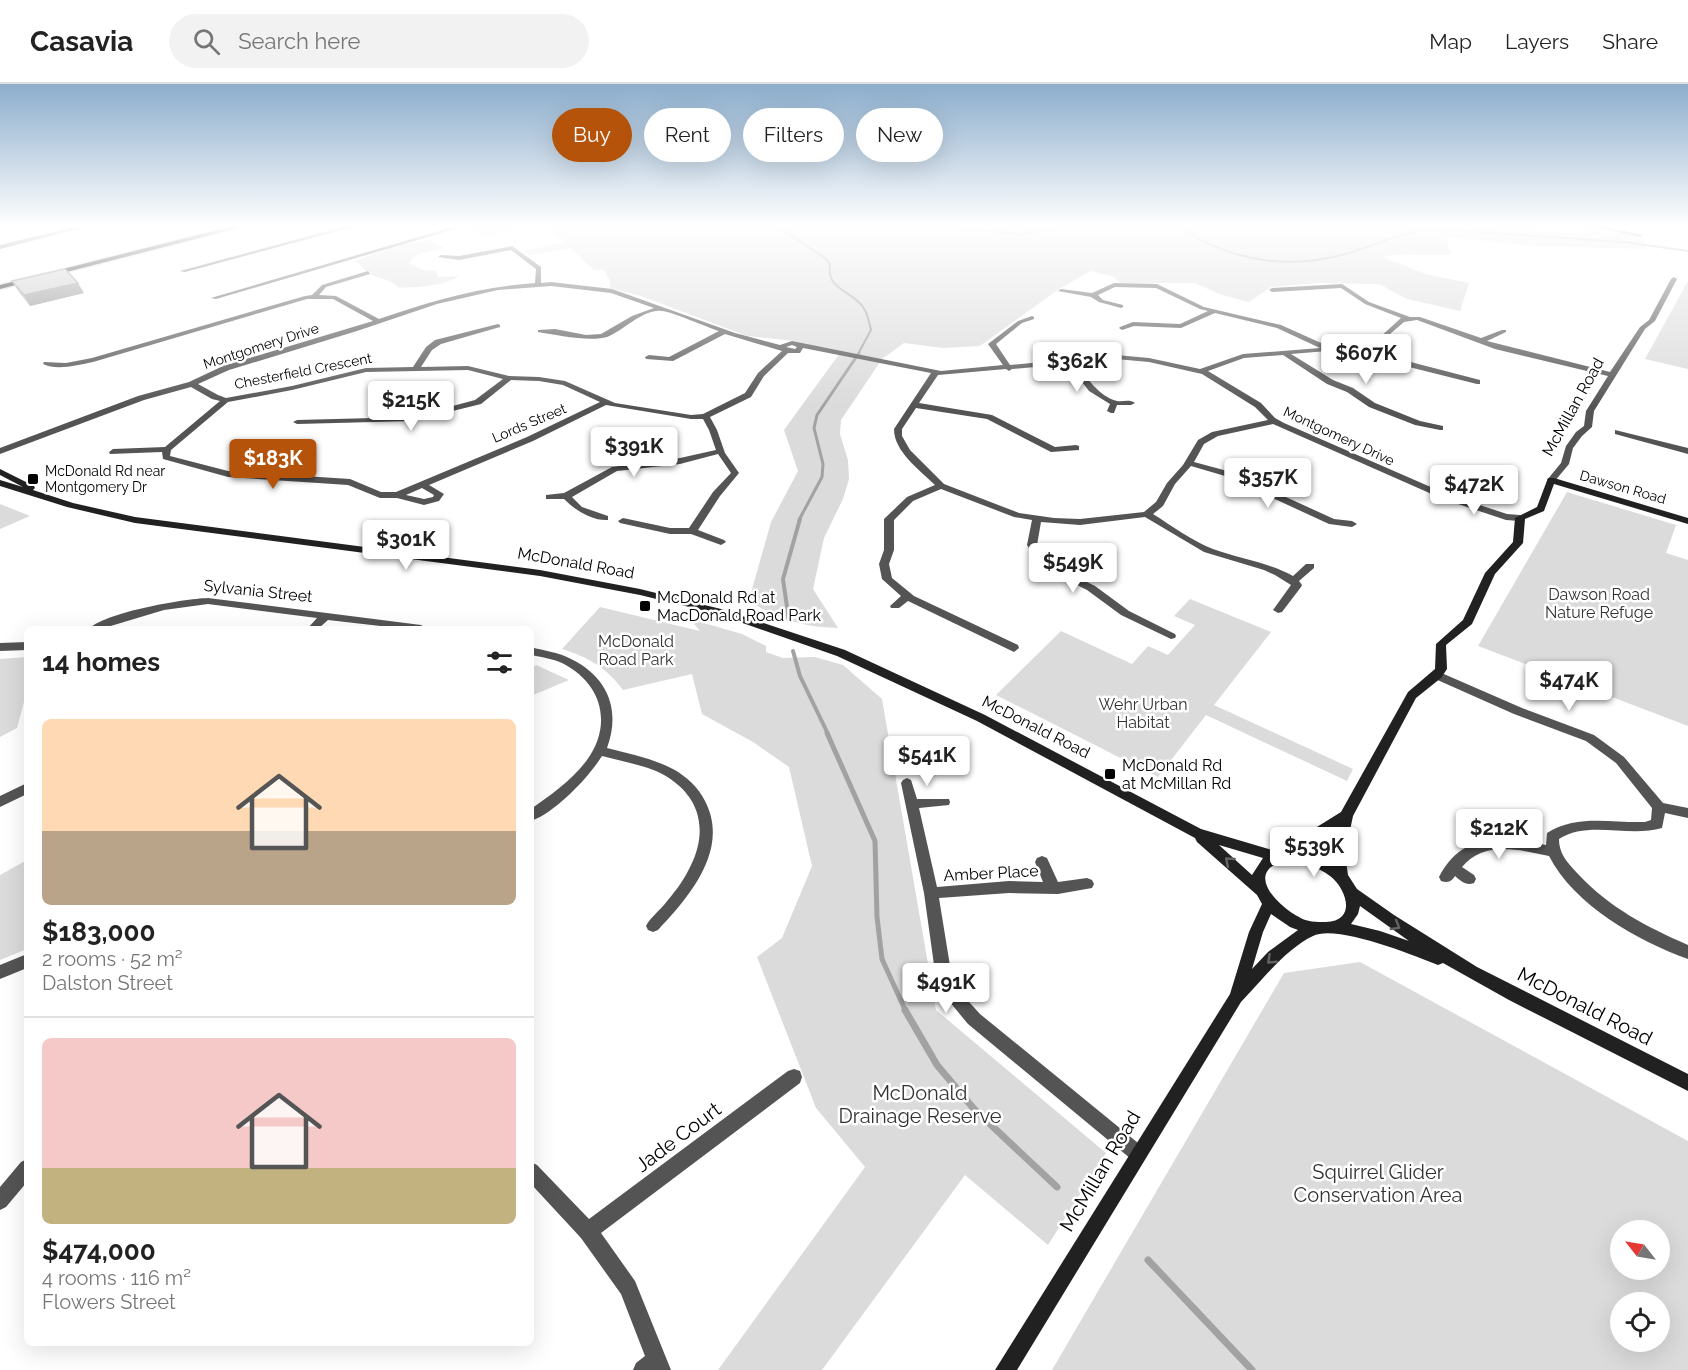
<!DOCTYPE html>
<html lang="en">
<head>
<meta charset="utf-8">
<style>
  body { margin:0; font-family:Raleway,sans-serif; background:#f2f2f2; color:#222; height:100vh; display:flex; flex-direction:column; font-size:22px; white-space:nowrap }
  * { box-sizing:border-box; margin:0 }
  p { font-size:20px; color:#767676 }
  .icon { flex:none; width:33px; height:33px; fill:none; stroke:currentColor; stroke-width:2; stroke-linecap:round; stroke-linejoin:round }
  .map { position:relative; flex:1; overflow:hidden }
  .panel { position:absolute; left:24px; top:542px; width:510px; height:720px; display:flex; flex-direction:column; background:#fff; border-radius:9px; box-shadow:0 6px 24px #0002 }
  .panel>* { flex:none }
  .top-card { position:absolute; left:552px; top:24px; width:570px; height:54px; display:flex; gap:12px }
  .needle { width:39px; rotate:301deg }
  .tools { position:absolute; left:1610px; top:1136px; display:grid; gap:12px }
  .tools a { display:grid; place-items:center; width:60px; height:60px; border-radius:50%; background:#fff; box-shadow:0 6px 24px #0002; font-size:30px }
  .price { position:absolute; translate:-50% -51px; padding:0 14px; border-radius:6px; background:#fff; color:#222; font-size:20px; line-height:39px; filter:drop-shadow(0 2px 3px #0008) }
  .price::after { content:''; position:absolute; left:50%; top:36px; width:18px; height:14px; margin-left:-9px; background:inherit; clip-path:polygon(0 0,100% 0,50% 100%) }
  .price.on { background:#b45309; color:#fff }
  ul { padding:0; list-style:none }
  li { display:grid; align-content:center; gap:12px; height:318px; padding:0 18px }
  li+li { border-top:2px solid #e0e0e0 }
  li span { display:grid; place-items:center; height:186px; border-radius:9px; color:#555 }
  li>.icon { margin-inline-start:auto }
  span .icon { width:108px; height:108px; fill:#fffc; stroke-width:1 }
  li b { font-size:26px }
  h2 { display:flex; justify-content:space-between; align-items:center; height:72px; padding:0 18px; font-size:26px }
  .chip { padding:0 21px; border-radius:27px; background:#fff; box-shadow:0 6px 24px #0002; font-size:21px; line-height:54px }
  .chip.on { background:#b45309; color:#fff }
  header { display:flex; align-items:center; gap:36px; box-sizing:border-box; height:84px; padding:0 30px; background:#fff; border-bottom:2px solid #e0e0e0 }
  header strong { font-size:28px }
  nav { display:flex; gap:33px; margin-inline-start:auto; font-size:21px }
  .search { width:420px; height:54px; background:#f2f2f2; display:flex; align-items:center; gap:15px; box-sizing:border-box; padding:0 21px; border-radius:33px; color:#767676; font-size:22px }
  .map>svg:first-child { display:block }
  .green { fill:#dbdbdb; fill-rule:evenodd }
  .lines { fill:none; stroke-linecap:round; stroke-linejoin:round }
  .stream-far4 { stroke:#a2a2a2; stroke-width:2 }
  .stream-far3 { stroke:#a2a2a2; stroke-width:3 }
  .stream-far2 { stroke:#a2a2a2; stroke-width:4 }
  .stream-far1 { stroke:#a2a2a2; stroke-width:5 }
  .stream { stroke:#a2a2a2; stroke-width:7 }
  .primary-casing { stroke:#dbdbdb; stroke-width:3 }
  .street { fill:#545454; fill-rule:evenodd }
  .secondary { fill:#212121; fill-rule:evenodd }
  .primary { fill:#000; fill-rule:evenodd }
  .wall { fill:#a9a9a9 }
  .shaded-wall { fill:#898989 }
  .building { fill:#c4c4c4; stroke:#898989; stroke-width:1.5 }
  .oneway { stroke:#646464 }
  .poi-dot { fill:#000; stroke:#fff; stroke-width:2 }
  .labels { text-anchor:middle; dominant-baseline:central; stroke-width:5; stroke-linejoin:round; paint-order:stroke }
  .far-street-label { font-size:14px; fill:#000; stroke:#fff }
  .far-poi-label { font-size:14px; fill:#000; stroke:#fff; text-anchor:start }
  .street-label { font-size:16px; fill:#000; stroke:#fff }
  .park-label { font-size:16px; fill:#323232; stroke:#fff }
  .poi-label { font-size:16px; fill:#000; stroke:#fff; text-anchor:start }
  .near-street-label { font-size:20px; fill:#000; stroke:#fff }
  .near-park-label { font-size:20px; fill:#323232; stroke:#fff }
</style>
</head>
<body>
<header>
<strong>Casavia</strong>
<div class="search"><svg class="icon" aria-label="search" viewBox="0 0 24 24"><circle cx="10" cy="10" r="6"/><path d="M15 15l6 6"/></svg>Search here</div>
<nav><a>Map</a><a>Layers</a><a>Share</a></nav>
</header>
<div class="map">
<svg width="1688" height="1286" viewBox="0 0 1688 1286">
  <rect width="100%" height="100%" fill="#fff"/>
  <g class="green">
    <path d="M470,141H536L488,152L465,143Z"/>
    <path d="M544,141H1508L1581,150L1584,143L1644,154L1646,165L1537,162L1446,153L1451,170C1428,174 1406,167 1383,173L1425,190L1469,199L1460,227L1407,215L1379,200L1318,199L1271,203L1249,218L1219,210L1195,199H1120L1114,193L1091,187L1059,205L980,262L943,264L904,259L882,275L841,336L840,350L848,376L849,395L843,415L824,454L813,505L838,544C807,544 774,535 749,516L771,438L798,387L784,346L840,269L794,257L747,252L641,212L610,204V197L604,186H594L570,164L530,171L524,167L565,158Z"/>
    <path d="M430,156L444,164C432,168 416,166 409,179L423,186L436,187L438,193L459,192C446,201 414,205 398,203C389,194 376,195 367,188C362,184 361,180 354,177L401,161Z"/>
    <path d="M1688,197V285L1645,275Z"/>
    <path d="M1567,408L1676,441L1666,469L1688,476V642L1478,562Z"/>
    <path d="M0,420L30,432L0,445Z"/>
    <path d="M1190,515L1271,548L1214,621L1353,685L1347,697L1206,631L1158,693L996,611L1061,547L1132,580L1148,562L1168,571L1195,541L1174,532Z"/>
    <path d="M600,523L700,547L690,535L742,550L766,562V568L783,574L815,573L843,581L882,615L936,926L1106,1069L1048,1161L965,1091L822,1286H718L865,1083L816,1024L757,873L782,854L812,782L789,683L753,658L702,630L692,590L623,606C607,584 588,573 562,565Z"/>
    <path d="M27,573V607L17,644L0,653V575Z"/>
    <path d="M536,581L569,596L531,612V584Z"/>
    <path d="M27,776V865L0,876V791Z"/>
    <path d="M1360,878L1688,1057V1286H1052L1284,889ZM1620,1146H1659V1185H1620ZM1620,1218H1659V1257H1620Z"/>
  </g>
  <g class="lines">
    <g class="stream-far4">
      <path d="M775,141L825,174L830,180C826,206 851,206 863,223C868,230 869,238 871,246L858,270"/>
      <path d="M920,141L1021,150L1083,141"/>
      <path d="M1177,141C1228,177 1288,187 1349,169C1377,160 1403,148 1433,145L1625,158L1688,167"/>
    </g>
    <path class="stream-far3" d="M799,436L822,393L823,380L814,344L817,331L859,269"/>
    <g class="stream-far2">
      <path d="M789,537L783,495L800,435"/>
      <path d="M793,567L800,592L828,650"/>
    </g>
    <path class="stream-far1" d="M827,649L875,757L877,833L882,875L906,928"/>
    <g class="stream">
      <path d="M905,926L937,981L974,1025L1057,1103"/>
      <path d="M1148,1176L1252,1286"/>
    </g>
    <g class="primary-casing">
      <path id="primary" d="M237,141H250L0,205V201Z"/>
    </g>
    <g class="street">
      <path d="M83,141H94L0,165V161Z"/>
      <path d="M350,141H360L185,188L180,187Z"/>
      <path d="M459,141H469L216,215L211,214Z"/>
      <path d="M1582,141H1596L1644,151L1641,153Z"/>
      <path d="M512,162L541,183V199L551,198L612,205L735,249L780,261L792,257L941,287L1003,281L988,260L1018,237L1032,232L1034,233V235L1022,239L996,260L1010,281L1116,271L1149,274L1200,285L1243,270L1320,264L1277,244L1215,229L1181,244L1134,242L1122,246L1119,244L1120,243L1133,238L1180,240L1208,227L1200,225L1156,204L1115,203L1098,211L1103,216L1123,221V223L1121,224L1099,218L1091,213L1058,207L1061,205L1092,209L1114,199L1157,200L1204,223L1281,241L1330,263L1365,260L1403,276L1480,296V300H1477L1397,280L1364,264L1291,270L1333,296L1353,304L1375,319L1420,337L1443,342V346H1440L1415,341L1369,323L1347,308L1327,300L1283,271L1244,274L1208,287L1261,319L1275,334L1284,339L1449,411L1507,430L1520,431L1525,434L1520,437L1506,436L1443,415L1273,340L1218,352L1204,360L1194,378L1231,388L1334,435L1352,437L1357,440L1352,443L1329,440L1225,392L1191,382L1175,400L1163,422L1153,430C1172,442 1192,457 1213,465C1240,475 1268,478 1293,492L1306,480H1314V484L1299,497L1302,501L1301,503L1282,528L1278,529L1273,526L1291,501L1275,491L1264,486L1204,468L1145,433L1080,441L1041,438L1037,461L1044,473L1059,484L1095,502L1129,527L1175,550L1176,552L1175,554L1171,555L1121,531L1087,506L1051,488L1037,477L1027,461L1032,436L1014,433L941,405L913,417L894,436V466L889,480L892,494L914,512L1018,561L1019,564L1014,568L908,517L899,524H891L890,522L901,512L882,495L879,480L884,466V435L907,413L935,401C920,386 894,368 894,345L931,289L803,264L800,269H788L764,292L751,313L710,333L717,346L725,369L739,389L720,412L698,446L724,456L726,458L721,461L691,450H670L620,439L618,437L623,434L670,444H689L713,408L731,389L718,370L680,380L617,387L572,413L582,423L608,432V436C592,437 575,426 564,415H546V411L564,409L612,383L680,374L716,366L709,346L703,335H691L606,321L533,357L429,401L444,410L439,417L424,421L397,414H380L348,401L228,393L163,375L162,368L110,370L109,368L113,365L165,363L220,317L212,315L191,303L144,316L0,370V364L138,312L189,298L223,282L373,237L333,215H307L93,278C78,281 57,287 43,280L44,278L66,279L92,274L305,212L312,211L322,201L368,187L370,190L326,203L319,211L336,212L379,235C431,217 479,203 535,199L536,185L511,166L459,176L438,173L441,171L459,172ZM551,202L611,209L654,224L632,232L601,250L586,251L555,245L538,246V248C556,251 590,258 607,253C624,247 642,225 662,227C673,228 706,243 719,247L669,273L649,271L645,273L646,275L673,277L725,250L782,267L758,289L745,309L703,330L691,331L615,319L565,297L539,293L509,292L468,282L421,283L432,266L441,260L500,243V241L498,240L435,256L426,263L413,283L366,284L292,302L226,314L218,311L198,300L229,286L357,247L437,220L498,206ZM792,261L797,263L795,265L786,263ZM1116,275L1149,278L1202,290L1255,323L1268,336L1212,348L1198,356L1183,381L1167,399L1156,418L1144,428L1080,435L1054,434L1019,429L944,400L910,366L902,352V345L916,324L987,335L1051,368L1079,366V362L1076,361L1055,363L992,331L919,319L938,291L1006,285L1009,287L1012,285L1068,280L1089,307L1110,320L1107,327L1111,329H1114L1117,321H1131L1135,319C1129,315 1124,318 1117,317C1099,313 1086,292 1075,279ZM468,286L503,295L475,316L412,333L297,336L293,338L297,340L412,337L481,320L511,296L539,297L563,301L600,318L527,353L396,408H381L350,395L228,387L170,372L171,366L228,318L292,306L366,288ZM422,404L434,411L433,413L424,415L406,411Z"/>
      <path d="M1674,193L1677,195L1655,237L1645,245L1594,327L1592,343L1582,352L1573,364L1569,380L1554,398L1551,399L1547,396L1561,379L1566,362L1576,348L1584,342L1586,327L1608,292L1495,265L1417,236L1404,238L1383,256H1379V254L1401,234L1365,220L1341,204L1272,208L1269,206L1272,204L1342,200L1369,218L1410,233H1420L1481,254L1502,246H1506V248L1487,257L1610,288L1640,243L1649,236L1671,195Z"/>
      <path d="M1615,346L1688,364V370L1615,350Z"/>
      <path d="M208,514L421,541L426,544H398L328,536L319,544H308L317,534L208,520L164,526L104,544H90C108,528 182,515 208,514Z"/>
      <path d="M27,558V566L0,567V559Z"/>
      <path d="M531,563C544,567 559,568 571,575C608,593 621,626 607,664C629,670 652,674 673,685C686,692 699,704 705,717C730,765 690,812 658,846L653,848L648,846L646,842C650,834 658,828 664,821C673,810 682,799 688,787C711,746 700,707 656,687C639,680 620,677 602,672C589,693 555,729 531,737V725C551,711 572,696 587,676C613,640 602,599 562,579C553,575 541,573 531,571Z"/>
      <path d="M1437,587L1522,624L1594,651L1624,673L1663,719L1688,724V734L1665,729L1662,744C1629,754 1588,736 1559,755C1559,771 1569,780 1579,791C1610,824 1647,843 1688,861V875C1638,857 1574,821 1549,772C1519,766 1485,756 1462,783L1474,791L1476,795L1474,799C1466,802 1461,797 1455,792C1451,798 1448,799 1441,797L1439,793C1462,748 1503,752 1546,761L1547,749C1577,730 1611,739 1645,738L1651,736L1652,724L1616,679L1586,657L1514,630L1433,594L1431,591L1433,588Z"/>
      <path d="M907,694L911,696L917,715H949L950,718L949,721L919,724L937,803L1009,797L1043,798L1035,778L1037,774L1042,772L1047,774L1058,798L1087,794L1092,796L1094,800L1092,804L1058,810L1009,809L939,814L951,888L959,907L980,930L1143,1063L1146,1069L1143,1075L1137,1078L1131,1075L968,940L949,917L935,888L924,809L901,699L903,696Z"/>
      <path d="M27,699V710L0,723V712Z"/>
      <path d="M27,870V884L0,895V881Z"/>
      <path d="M794,985L800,987L802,993L800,999L601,1149L635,1197L671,1286H633L636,1279L645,1272L621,1210L581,1154L531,1100V1078L537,1081L589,1135L788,987Z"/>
      <path d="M27,1075V1098L6,1123L0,1126V1103L21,1078Z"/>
    </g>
    <path class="secondary" d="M0,385L34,402L35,404L33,406L73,419L135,433L540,486L640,505L721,525L845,566L985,631L1201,745L1279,768L1287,766H1294L1304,751L1341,728L1408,608L1435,585L1436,560L1463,536L1485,489L1513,458L1515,434L1537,423L1548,394H1554L1688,434V440L1554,400L1544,427L1525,435L1523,459L1495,490L1472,540L1446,561L1447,585L1441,594L1416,614L1353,732L1345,770L1348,791L1357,805L1394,831L1477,883L1688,990V1007L1509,916L1443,879L1438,881C1413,871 1336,840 1313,852C1287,864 1261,897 1241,918L1017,1286H995L1230,910L1249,848L1262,820L1257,811L1197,758L1195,754L977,637L837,572L714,529L640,511L540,492L135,439L67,423L0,402V396L23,403L0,391ZM1337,744L1331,770L1333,780L1307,769L1314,759ZM1219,761L1263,774L1252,791ZM1287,777C1303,778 1318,783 1330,792C1347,805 1357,837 1326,838C1316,838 1307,838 1299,833C1284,826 1249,796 1274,781C1278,779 1283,778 1287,777ZM1360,822L1409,857L1380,847L1351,840L1358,830ZM1271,830L1290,843L1298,846L1268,868L1252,885L1263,848Z"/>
    <use href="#primary" class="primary"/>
  </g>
  <path class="wall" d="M12,197L84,209L30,222L18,207Z"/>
  <path class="shaded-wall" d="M78,199L84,209L30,222L24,211Z"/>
  <path class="building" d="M65,185L78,199L24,211L12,197Z"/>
  <defs><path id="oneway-chevron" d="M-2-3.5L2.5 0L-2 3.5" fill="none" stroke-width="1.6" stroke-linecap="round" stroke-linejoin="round" transform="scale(1.5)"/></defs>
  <g class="oneway">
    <use href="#oneway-chevron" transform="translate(1229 777) rotate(-139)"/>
    <use href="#oneway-chevron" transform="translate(1396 842) rotate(31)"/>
    <use href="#oneway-chevron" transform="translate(1271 876) rotate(137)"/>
  </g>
  <linearGradient id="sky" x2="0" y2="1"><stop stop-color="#8cadcc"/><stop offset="0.44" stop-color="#fff"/><stop offset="1" stop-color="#fff" stop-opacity="0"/></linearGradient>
  <rect width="1688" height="322" fill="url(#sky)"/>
  <g class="poi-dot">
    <rect x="27" y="389" width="12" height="12" rx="3"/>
    <rect x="639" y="516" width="12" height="12" rx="3"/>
    <rect x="1104" y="684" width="12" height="12" rx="3"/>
  </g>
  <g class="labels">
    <g class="far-street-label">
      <text transform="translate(261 262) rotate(-18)">Montgomery Drive</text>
      <text transform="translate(303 287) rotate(-11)">Chesterfield Crescent</text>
      <text transform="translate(529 339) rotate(-23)">Lords Street</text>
      <text transform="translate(1339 352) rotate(25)">Montgomery Drive</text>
      <text transform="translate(1623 403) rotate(16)">Dawson Road</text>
    </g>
    <g class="far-poi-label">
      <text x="45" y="387">McDonald Rd near<tspan x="45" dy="16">Montgomery Dr</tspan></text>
    </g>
    <g class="street-label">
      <text transform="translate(1573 323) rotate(-61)">McMillan Road</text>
      <text transform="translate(576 479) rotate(10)">McDonald Road</text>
      <text transform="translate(258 507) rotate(6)">Sylvania Street</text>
      <text transform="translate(1036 643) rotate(27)">McDonald Road</text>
      <text transform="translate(991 789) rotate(-3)">Amber Place</text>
    </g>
    <g class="park-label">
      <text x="1599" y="510">Dawson Road<tspan x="1599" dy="18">Nature Refuge</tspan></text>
      <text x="636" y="557">McDonald<tspan x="636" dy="18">Road Park</tspan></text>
      <text x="1143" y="620">Wehr Urban<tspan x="1143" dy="18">Habitat</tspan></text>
    </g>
    <g class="poi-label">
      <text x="657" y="513">McDonald Rd at<tspan x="657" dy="18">MacDonald Road Park</tspan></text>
      <text x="1122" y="681">McDonald Rd<tspan x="1122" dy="18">at McMillan Rd</tspan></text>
    </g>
    <g class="near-street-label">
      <text transform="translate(1585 922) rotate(27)">McDonald Road</text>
      <text transform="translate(678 1053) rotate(-37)">Jade Court</text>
      <text transform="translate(1100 1087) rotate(-59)">McMillan Road</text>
    </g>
    <g class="near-park-label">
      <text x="920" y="1009">McDonald<tspan x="920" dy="23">Drainage Reserve</tspan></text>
      <text x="1378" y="1088">Squirrel Glider<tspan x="1378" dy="23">Conservation Area</tspan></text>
    </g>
  </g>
</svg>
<div class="tools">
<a><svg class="needle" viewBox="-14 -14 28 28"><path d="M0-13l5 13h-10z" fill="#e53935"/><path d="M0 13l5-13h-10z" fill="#767676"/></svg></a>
<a><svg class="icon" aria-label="locate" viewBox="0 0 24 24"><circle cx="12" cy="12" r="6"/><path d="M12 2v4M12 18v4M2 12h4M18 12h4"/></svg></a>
</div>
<b class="price" style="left:1366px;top:301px">$607K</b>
<b class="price" style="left:1077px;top:309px">$362K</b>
<b class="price" style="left:411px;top:348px">$215K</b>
<b class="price" style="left:634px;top:394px">$391K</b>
<b class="price on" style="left:273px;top:406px">$183K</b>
<b class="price" style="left:1268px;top:425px">$357K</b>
<b class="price" style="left:1474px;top:432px">$472K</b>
<b class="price" style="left:406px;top:487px">$301K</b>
<b class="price" style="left:1073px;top:510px">$549K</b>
<b class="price" style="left:1569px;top:628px">$474K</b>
<b class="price" style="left:927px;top:703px">$541K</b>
<b class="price" style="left:1499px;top:776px">$212K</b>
<b class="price" style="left:1314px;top:794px">$539K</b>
<b class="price" style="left:946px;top:930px">$491K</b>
<div class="top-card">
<a class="chip on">Buy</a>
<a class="chip">Rent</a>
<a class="chip">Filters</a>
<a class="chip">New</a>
</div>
<section class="panel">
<h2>14 homes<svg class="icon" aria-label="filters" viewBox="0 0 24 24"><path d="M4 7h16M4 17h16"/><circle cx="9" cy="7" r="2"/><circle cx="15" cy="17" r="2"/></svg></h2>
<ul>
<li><span style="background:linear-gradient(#ffd9b3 60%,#b9a48a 0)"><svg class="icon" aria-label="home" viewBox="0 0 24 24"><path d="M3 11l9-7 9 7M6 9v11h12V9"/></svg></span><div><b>$183,000</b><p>2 rooms · 52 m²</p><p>Dalston Street</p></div></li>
<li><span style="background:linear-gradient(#f6c9c9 70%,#c2b280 0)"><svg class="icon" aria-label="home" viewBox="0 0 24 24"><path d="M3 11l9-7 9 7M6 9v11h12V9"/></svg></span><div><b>$474,000</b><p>4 rooms · 116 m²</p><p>Flowers Street</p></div></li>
</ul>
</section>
</div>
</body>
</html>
